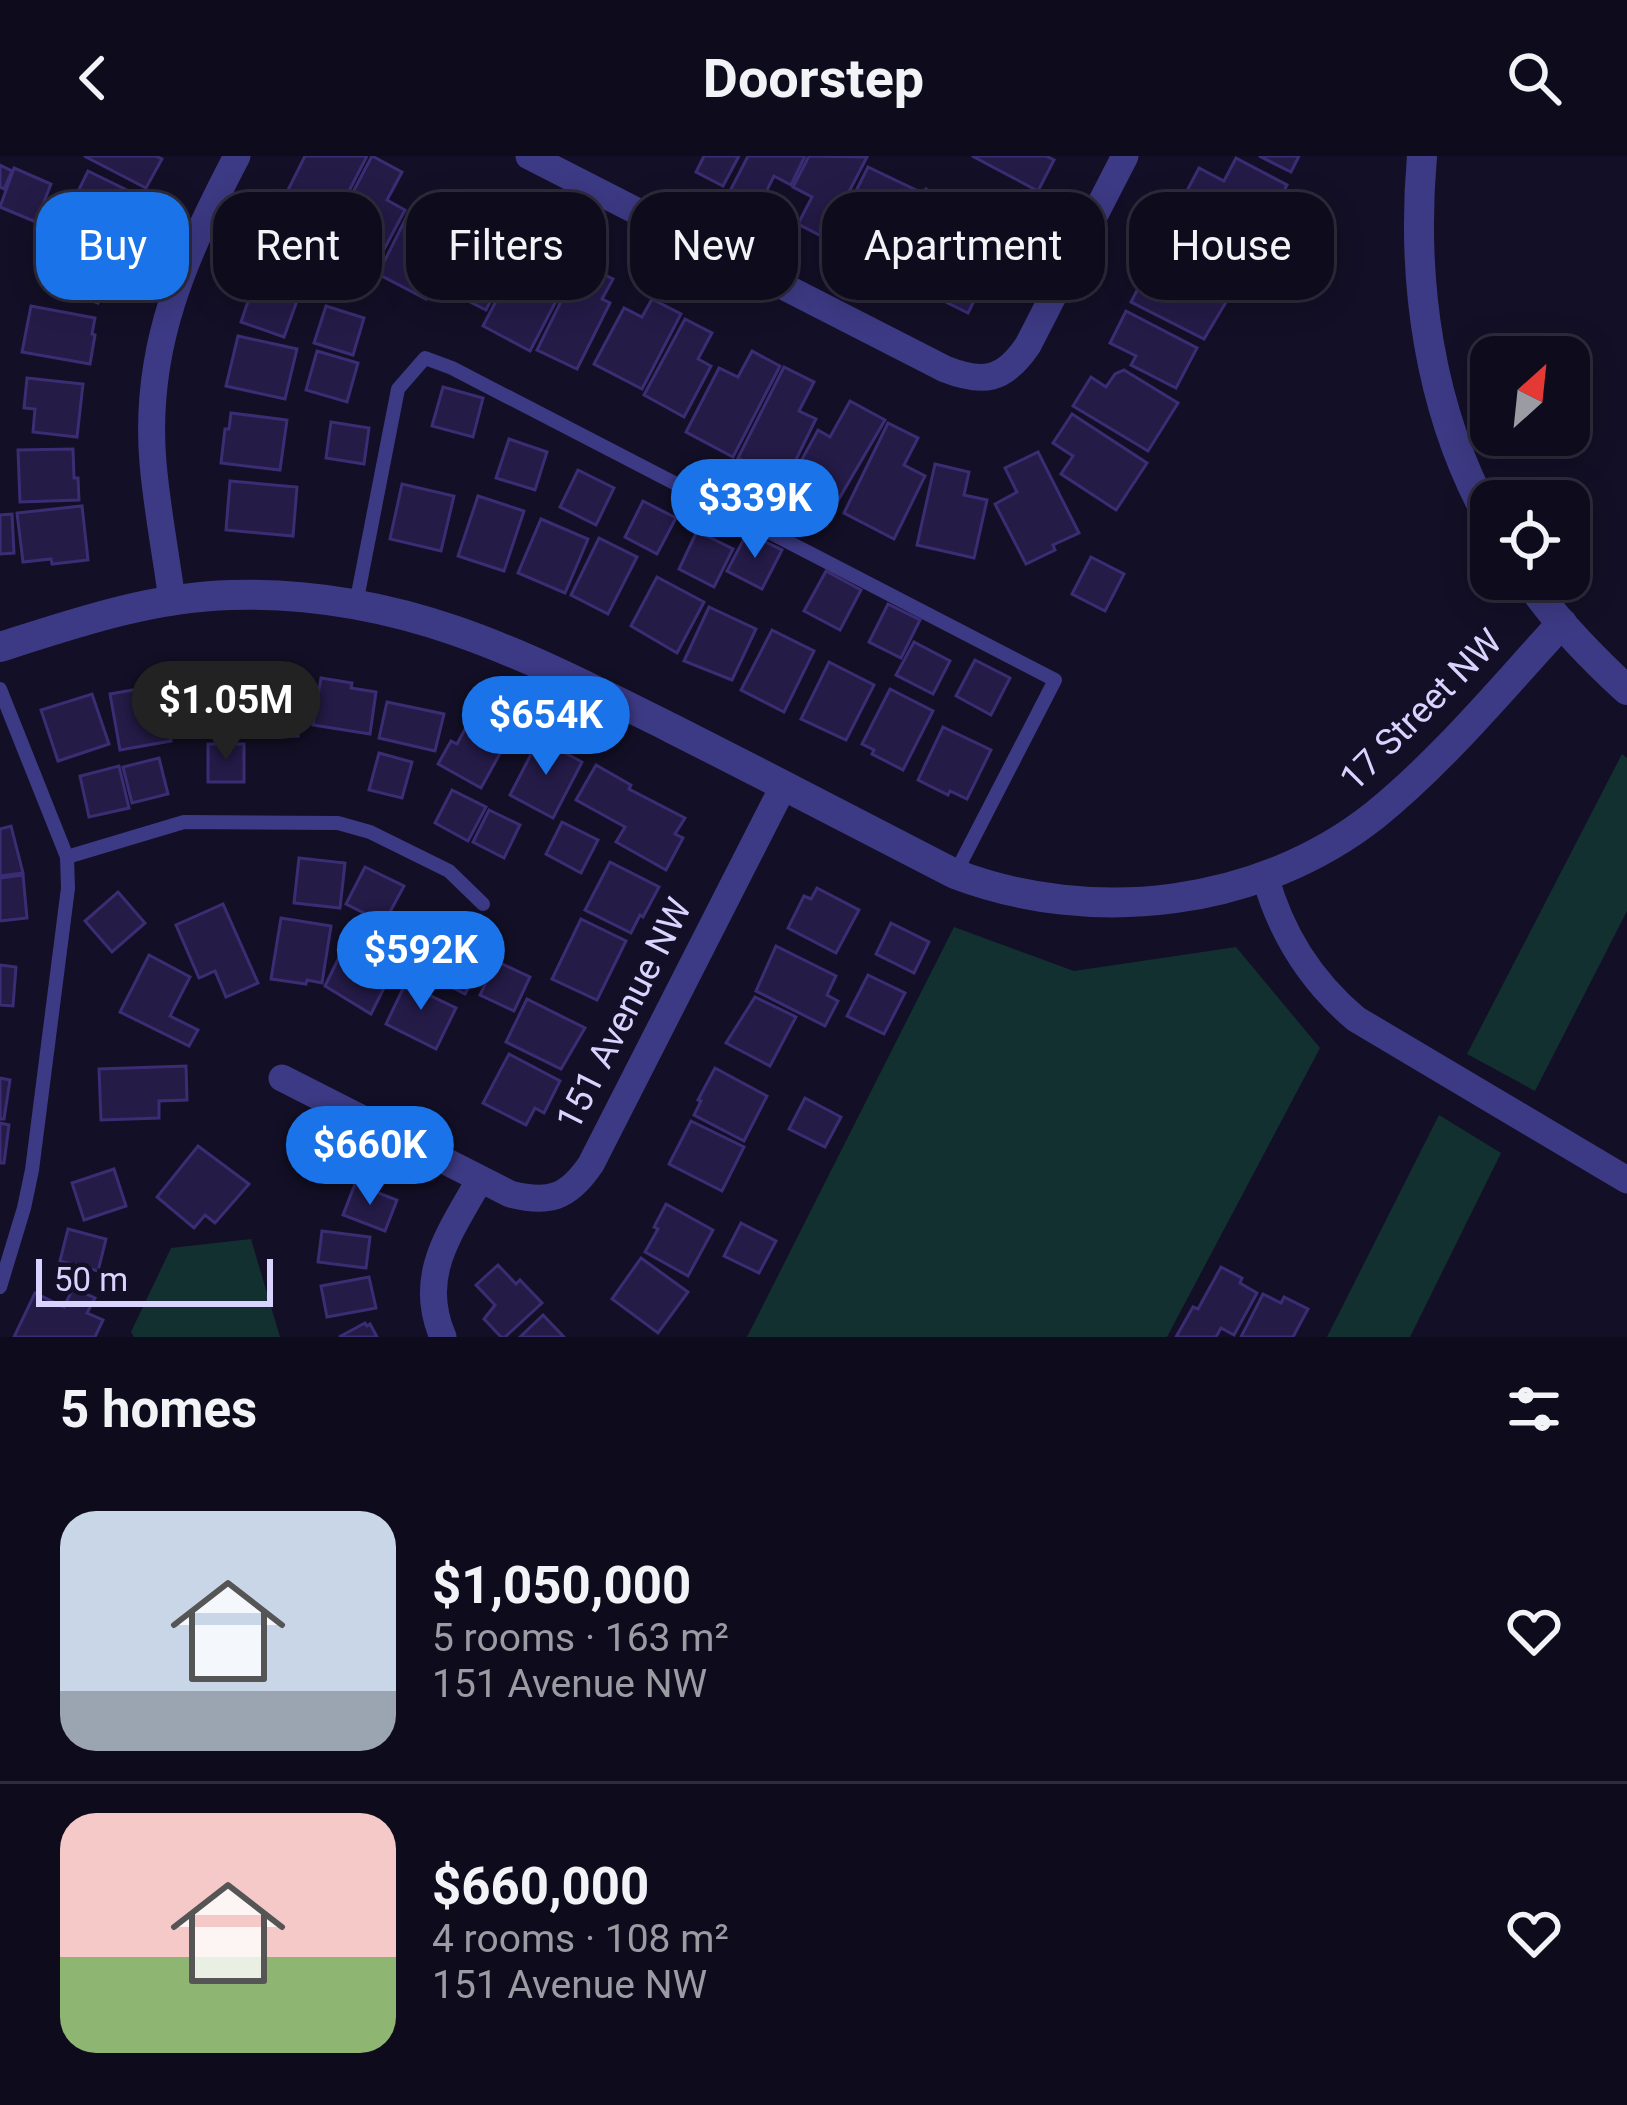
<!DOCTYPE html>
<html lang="en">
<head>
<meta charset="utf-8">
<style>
  body { margin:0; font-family:Roboto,sans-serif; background:#1c1929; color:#f1f3f6; height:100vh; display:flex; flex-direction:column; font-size:45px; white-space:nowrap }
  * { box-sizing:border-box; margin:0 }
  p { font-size:39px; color:#9b9ba3 }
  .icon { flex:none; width:66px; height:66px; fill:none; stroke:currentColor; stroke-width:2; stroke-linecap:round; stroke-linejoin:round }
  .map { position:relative; height:1181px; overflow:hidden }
  .side { display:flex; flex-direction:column; background:#0e0b1c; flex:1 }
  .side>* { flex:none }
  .top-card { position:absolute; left:36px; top:36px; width:1557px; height:108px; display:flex; gap:24px }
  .needle { width:78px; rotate:27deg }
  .buttons { position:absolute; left:1470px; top:180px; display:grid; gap:24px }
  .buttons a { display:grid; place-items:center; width:120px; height:120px; border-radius:24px; background:#0e0b1c; box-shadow:0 6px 30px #0003,0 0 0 3px #2e2b3b; font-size:60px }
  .scale { position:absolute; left:36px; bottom:30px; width:237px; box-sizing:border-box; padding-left:12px; border:6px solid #d9d4ff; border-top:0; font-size:33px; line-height:42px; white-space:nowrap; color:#d9d4ff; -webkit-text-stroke:9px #130f26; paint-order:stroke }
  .price { position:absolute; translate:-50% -102px; padding:0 27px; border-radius:42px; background:#1a73e8; color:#fff; font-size:39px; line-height:78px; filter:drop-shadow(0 3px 6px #0008) }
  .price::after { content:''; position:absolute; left:50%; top:72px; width:36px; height:27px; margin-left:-18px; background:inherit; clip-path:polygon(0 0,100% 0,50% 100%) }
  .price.on { background:#222; color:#fff }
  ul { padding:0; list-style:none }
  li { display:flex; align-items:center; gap:36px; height:300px; padding:0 60px }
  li+li { border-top:3px solid #2e2b3b }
  li span { display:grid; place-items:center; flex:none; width:336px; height:240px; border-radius:36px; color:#555 }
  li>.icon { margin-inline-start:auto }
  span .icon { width:144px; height:144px; fill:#fffc; stroke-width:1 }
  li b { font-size:51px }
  h2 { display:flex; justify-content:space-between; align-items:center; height:144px; padding:0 60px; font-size:51px }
  .chip { padding:0 42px; border-radius:36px; background:#0e0b1c; box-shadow:0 6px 30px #0003,0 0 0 3px #2e2b3b; font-size:42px; line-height:108px }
  .chip.on { background:#1a73e8; color:#fff }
  header { display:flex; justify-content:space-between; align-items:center; height:156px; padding:0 60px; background:#0e0b1c; font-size:54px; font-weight:700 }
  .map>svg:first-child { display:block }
  .green { fill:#12302f }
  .building { fill:#241b47; stroke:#3b2d73; stroke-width:3 }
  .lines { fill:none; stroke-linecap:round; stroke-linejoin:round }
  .service { stroke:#3d3a85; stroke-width:14 }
  .minor { stroke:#3d3a85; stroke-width:27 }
  .tertiary { stroke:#3d3a85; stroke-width:30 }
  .labels { text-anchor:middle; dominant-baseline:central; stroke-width:10; stroke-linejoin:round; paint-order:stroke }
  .street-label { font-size:36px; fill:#d9d4ff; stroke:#130f26 }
</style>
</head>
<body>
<header><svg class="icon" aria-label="back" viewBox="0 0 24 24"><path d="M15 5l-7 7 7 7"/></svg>Doorstep<svg class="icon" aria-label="search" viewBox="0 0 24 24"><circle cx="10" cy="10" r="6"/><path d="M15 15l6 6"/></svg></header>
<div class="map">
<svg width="1627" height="1181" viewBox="0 0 1627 1181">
  <rect width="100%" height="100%" fill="#130f26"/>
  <g class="green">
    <path d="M1622,598L1627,602V755L1535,935L1467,898Z"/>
    <path d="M954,771L1074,815L1236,791L1320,892L1167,1181H747Z"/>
    <path d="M1439,959L1501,997L1410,1181H1327Z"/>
    <path d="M251,1083L280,1181H134L131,1176L171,1092Z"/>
  </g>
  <g class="building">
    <path d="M84,0H156L162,3L146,32Z"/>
    <path d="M305,0H367L331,70L282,46Z"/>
    <path d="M372,0L402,16L387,44L405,54L372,116L324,91Z"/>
    <path d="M704,0H739L723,30L696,16Z"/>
    <path d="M748,0H805L791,29L774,20L759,50L730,35Z"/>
    <path d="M809,0L867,1L825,82L798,68L812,41L793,31Z"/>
    <path d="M972,0H1046L1054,4L1038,35Z"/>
    <path d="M1259,0H1299L1291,16Z"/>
    <path d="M1236,2L1287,29L1260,81L1183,42L1199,12L1224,25Z"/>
    <path d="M0,9L12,15L4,33L0,31Z"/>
    <path d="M868,11L918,35L893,85L873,74L860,99L831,85Z"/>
    <path d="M14,12L51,28L36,66L0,51Z"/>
    <path d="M88,15L141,41L118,88L65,62Z"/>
    <path d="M926,33L973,57L933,136L906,122L920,94L900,84Z"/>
    <path d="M442,38L472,53L426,143L378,118L410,54L429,64Z"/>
    <path d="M1180,47L1254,85L1238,116L1233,114L1226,129L1184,108L1192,92L1164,78Z"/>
    <path d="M984,50L1031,74L1000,135L983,127L968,157L938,142Z"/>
    <path d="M476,53L506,69L497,86L516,96L486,154L437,129Z"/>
    <path d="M292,68L323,84L305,117L275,101Z"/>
    <path d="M59,80L115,100L98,147L42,127Z"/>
    <path d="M547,90L577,105L530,195L483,170L516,107L534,116Z"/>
    <path d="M580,107L613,123L602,143L610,147L577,213L537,194Z"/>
    <path d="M1182,113L1228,136L1226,140L1229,141L1204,183L1131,146L1147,115L1174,128Z"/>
    <path d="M258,116L302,131L284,181L241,166Z"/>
    <path d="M652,143L681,158L642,233L594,208L624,152L642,161Z"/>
    <path d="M31,150L95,162L92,178L95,179L90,208L22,196Z"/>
    <path d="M326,150L364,162L353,199L314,187Z"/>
    <path d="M1126,155L1197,192L1176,232L1131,209L1136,200L1110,187Z"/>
    <path d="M685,163L712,177L698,203L711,210L684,261L644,239Z"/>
    <path d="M238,180L297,193L285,243L226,230Z"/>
    <path d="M317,195L358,207L347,246L306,234Z"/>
    <path d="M752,195L780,210L733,301L686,276L719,212L738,221Z"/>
    <path d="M784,211L814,226L799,255L816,263L785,326L738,302Z"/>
    <path d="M1124,214L1178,247L1148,295L1073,250L1091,221L1106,231L1115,218Z"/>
    <path d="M27,222L83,228L77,281L33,276L35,253L24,252Z"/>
    <path d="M443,231L483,242L473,281L432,270Z"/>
    <path d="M850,245L885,264L833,353L788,329L818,274L830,281Z"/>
    <path d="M231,257L287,264L280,314L221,307L225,273H229Z"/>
    <path d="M1072,258L1147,307L1116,354L1061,318L1073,300L1053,287Z"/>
    <path d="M331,266L369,272L364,308L326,302Z"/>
    <path d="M888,267L918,282L904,309L925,320L894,383L844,357Z"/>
    <path d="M509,283L547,296L535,334L496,322Z"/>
    <path d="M73,293L74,322H78L79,344L20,346L18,294Z"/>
    <path d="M1038,296L1079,377L1053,389L1055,394L1026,408L995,348L1017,336L1005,312Z"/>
    <path d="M935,308L969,316L964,339L987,344L974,402L917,389Z"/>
    <path d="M578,314L614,332L596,369L560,351Z"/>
    <path d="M230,325L297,331L293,380L226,374Z"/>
    <path d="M402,328L454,340L441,395L390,383Z"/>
    <path d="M478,340L524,355L504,415L458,400Z"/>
    <path d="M643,345L676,362L657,398L625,381Z"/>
    <path d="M82,350L88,404L52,408L51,403L23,406L17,357Z"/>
    <path d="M12,358L14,397L0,398V359Z"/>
    <path d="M541,363L588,383L565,437L518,417Z"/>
    <path d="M697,375L733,393L714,431L679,413Z"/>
    <path d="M747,377L782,394L762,433L727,415Z"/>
    <path d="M599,382L637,401L608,458L571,439Z"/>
    <path d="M1091,401L1124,418L1105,455L1072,438Z"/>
    <path d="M826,415L861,434L840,474L804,455Z"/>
    <path d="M657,421L704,446L677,497L631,470Z"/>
    <path d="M888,448L920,464L901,502L869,486Z"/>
    <path d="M709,451L756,473L732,524L684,505Z"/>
    <path d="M772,474L814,495L784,556L741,534Z"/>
    <path d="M914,486L950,505L933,538L896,519Z"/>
    <path d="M975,504L1010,522L991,559L956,540Z"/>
    <path d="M829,506L874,529L846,584L801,563Z"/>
    <path d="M240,521V565L188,566L187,522Z"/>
    <path d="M263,522V526H297L298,580L250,581L248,523Z"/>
    <path d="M321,522L352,527L351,532L376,536L370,578L313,569Z"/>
    <path d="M161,529L171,585L120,594L110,538Z"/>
    <path d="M890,533L933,555L903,614L872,598L874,594L862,588Z"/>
    <path d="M92,538L109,588L58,605L41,554Z"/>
    <path d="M387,546L444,558L435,595L379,582Z"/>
    <path d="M471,562L508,583L481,632L438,608L451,585L457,588Z"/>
    <path d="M943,571L991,594L967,643L950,635L948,639L918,624Z"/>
    <path d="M539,583L582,606L553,662L510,639Z"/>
    <rect x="208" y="588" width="36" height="38"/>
    <path d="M379,597L412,606L402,642L369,634Z"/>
    <path d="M159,602L168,638L132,647L123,611Z"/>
    <path d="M596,609L631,629L629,633L685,662L675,678L683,682L666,714L616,686L625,671L576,644Z"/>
    <path d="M119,610L129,652L89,661L80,620Z"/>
    <path d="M452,634L486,651L468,685L435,667Z"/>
    <path d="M489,654L520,669L504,702L473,686Z"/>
    <path d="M562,666L598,684L581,717L546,698Z"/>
    <path d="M11,670L23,717L0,720V673Z"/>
    <path d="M299,702L345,707L340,752L294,747Z"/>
    <path d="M610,706L659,731L643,761L640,759L631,777L585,754Z"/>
    <path d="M365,711L404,730L384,767L346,748Z"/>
    <path d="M23,719L27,762L0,765V722Z"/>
    <path d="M817,732L859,754L836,797L788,772L804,740L811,743Z"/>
    <path d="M118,736L145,767L112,796L85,765Z"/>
    <path d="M223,748L258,827L226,841L215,815L199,822L176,769Z"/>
    <path d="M281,762L331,770L322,827L307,824L306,828L271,823Z"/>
    <path d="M581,763L626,785L597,844L552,823Z"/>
    <path d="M891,767L929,786L914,817L876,798Z"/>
    <path d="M347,785L395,810L371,858L325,830Z"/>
    <path d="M451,785L484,803L465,838L432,821Z"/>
    <path d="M776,790L836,820L827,839L838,845L825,870L756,835Z"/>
    <path d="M149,799L190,821L170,860L198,874L189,890L120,856Z"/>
    <path d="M496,805L530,821L514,855L480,839Z"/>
    <path d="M0,809L16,811L13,850L0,849Z"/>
    <path d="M410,818L431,829L427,838L456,852L436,893L386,868Z"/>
    <path d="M868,819L905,837L884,878L847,860Z"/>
    <path d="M755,841L796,861L770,910L726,887Z"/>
    <path d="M527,843L585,872L561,913L506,886Z"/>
    <path d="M509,898L560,925L544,957L535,952L526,969L483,947Z"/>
    <path d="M186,910L187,944L159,945V962L101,964L99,913Z"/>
    <path d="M715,912L767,940L744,985L694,959L701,945L698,944Z"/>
    <path d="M0,922L10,924L4,963H0Z"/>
    <path d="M805,942L841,961L825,991L789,973Z"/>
    <path d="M691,965L744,991L722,1035L669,1008Z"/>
    <path d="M0,967L9,969L4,1007H0Z"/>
    <path d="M198,990L249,1028L215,1067L205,1059L194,1072L157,1041Z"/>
    <path d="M114,1013L126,1050L84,1064L72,1027Z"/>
    <path d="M355,1028L397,1044L385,1075L343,1059Z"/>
    <path d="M666,1048L713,1074L688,1120L645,1096L658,1073L654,1071Z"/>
    <path d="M741,1067L776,1085L759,1117L724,1100Z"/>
    <path d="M68,1073L106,1083L98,1115L60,1105Z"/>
    <path d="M322,1075L370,1081L366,1112L318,1106Z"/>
    <path d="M641,1102L688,1136L658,1177L612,1143Z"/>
    <path d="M498,1109L516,1128L520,1124L542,1147L505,1181H501L484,1163L495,1149L476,1129Z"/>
    <path d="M1221,1111L1242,1122L1240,1127L1257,1137L1234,1179L1221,1172L1216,1181H1176L1193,1151L1198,1153Z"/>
    <path d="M369,1121L376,1152L327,1161L321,1130Z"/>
    <path d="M73,1132L95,1142L87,1157L103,1164L95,1181H14L35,1137L64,1151Z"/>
    <path d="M1263,1138L1281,1147L1284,1141L1308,1153L1293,1181H1241Z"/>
    <path d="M543,1159L564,1181H520Z"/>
    <path d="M365,1167L367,1170L370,1168L377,1181H339Z"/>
  </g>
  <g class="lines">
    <g class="service">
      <path d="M356,448L398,233L425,202L452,212L1055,524L955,718"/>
      <path d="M0,533L67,701L68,732L32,1014L24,1052L0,1131"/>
      <path d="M67,701L184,666L338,667L370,676L449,715L483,748"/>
    </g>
    <g class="minor">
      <path d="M529,0L945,213C983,228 1004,225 1028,189L1125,0"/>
      <path d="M172,444C166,399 157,353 153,307C143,190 185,100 237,0"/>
      <path d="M1265,720C1281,778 1310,824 1356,863L1627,1024"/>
      <path d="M282,922L510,1038C549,1048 568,1042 591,1008L784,629"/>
      <path d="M443,1181C416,1119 451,1076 480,1023"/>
    </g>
    <g class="tertiary">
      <path d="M1422,0C1411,125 1429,256 1491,366"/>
      <path d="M1527,423C1555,464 1590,500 1627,534"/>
      <path d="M0,491C75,467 151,441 231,439C400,434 525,499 671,572C766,620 861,669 955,718C1092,770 1259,751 1375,659C1444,603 1502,532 1562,467"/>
    </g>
  </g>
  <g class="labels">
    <g class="street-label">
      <text transform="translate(1421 554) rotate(-45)">17 Street NW</text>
      <text transform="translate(624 858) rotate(-63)">151 Avenue NW</text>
    </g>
  </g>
</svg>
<div class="buttons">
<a><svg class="needle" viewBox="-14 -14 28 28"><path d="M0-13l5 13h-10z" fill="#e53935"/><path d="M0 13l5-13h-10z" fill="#9b9ba3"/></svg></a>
<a><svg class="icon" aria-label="locate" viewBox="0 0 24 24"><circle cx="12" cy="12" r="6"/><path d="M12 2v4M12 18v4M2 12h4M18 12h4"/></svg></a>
</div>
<div class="scale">50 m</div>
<b class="price" style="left:755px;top:405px">$339K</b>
<b class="price on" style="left:226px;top:607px">$1.05M</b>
<b class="price" style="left:546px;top:622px">$654K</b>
<b class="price" style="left:421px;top:857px">$592K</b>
<b class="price" style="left:370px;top:1052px">$660K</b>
<div class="top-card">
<a class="chip on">Buy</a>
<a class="chip">Rent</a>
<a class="chip">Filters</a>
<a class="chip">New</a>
<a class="chip">Apartment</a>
<a class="chip">House</a>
</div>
</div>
<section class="side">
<h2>5 homes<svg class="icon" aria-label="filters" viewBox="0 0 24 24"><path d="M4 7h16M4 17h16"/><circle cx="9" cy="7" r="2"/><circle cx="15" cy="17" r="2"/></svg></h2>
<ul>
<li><span style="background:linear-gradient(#c9d6e8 75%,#9aa5b1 0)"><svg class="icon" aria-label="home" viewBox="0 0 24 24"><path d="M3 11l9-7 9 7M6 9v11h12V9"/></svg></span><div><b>$1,050,000</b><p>5 rooms · 163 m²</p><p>151 Avenue NW</p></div><svg class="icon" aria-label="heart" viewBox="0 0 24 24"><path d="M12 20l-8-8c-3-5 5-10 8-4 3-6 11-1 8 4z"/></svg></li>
<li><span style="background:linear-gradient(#f6c9c9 60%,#8fb573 0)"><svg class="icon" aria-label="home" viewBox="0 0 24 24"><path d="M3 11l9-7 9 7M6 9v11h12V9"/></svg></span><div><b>$660,000</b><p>4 rooms · 108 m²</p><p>151 Avenue NW</p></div><svg class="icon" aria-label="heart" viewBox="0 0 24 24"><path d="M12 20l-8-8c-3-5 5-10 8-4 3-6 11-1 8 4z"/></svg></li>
</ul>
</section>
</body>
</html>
